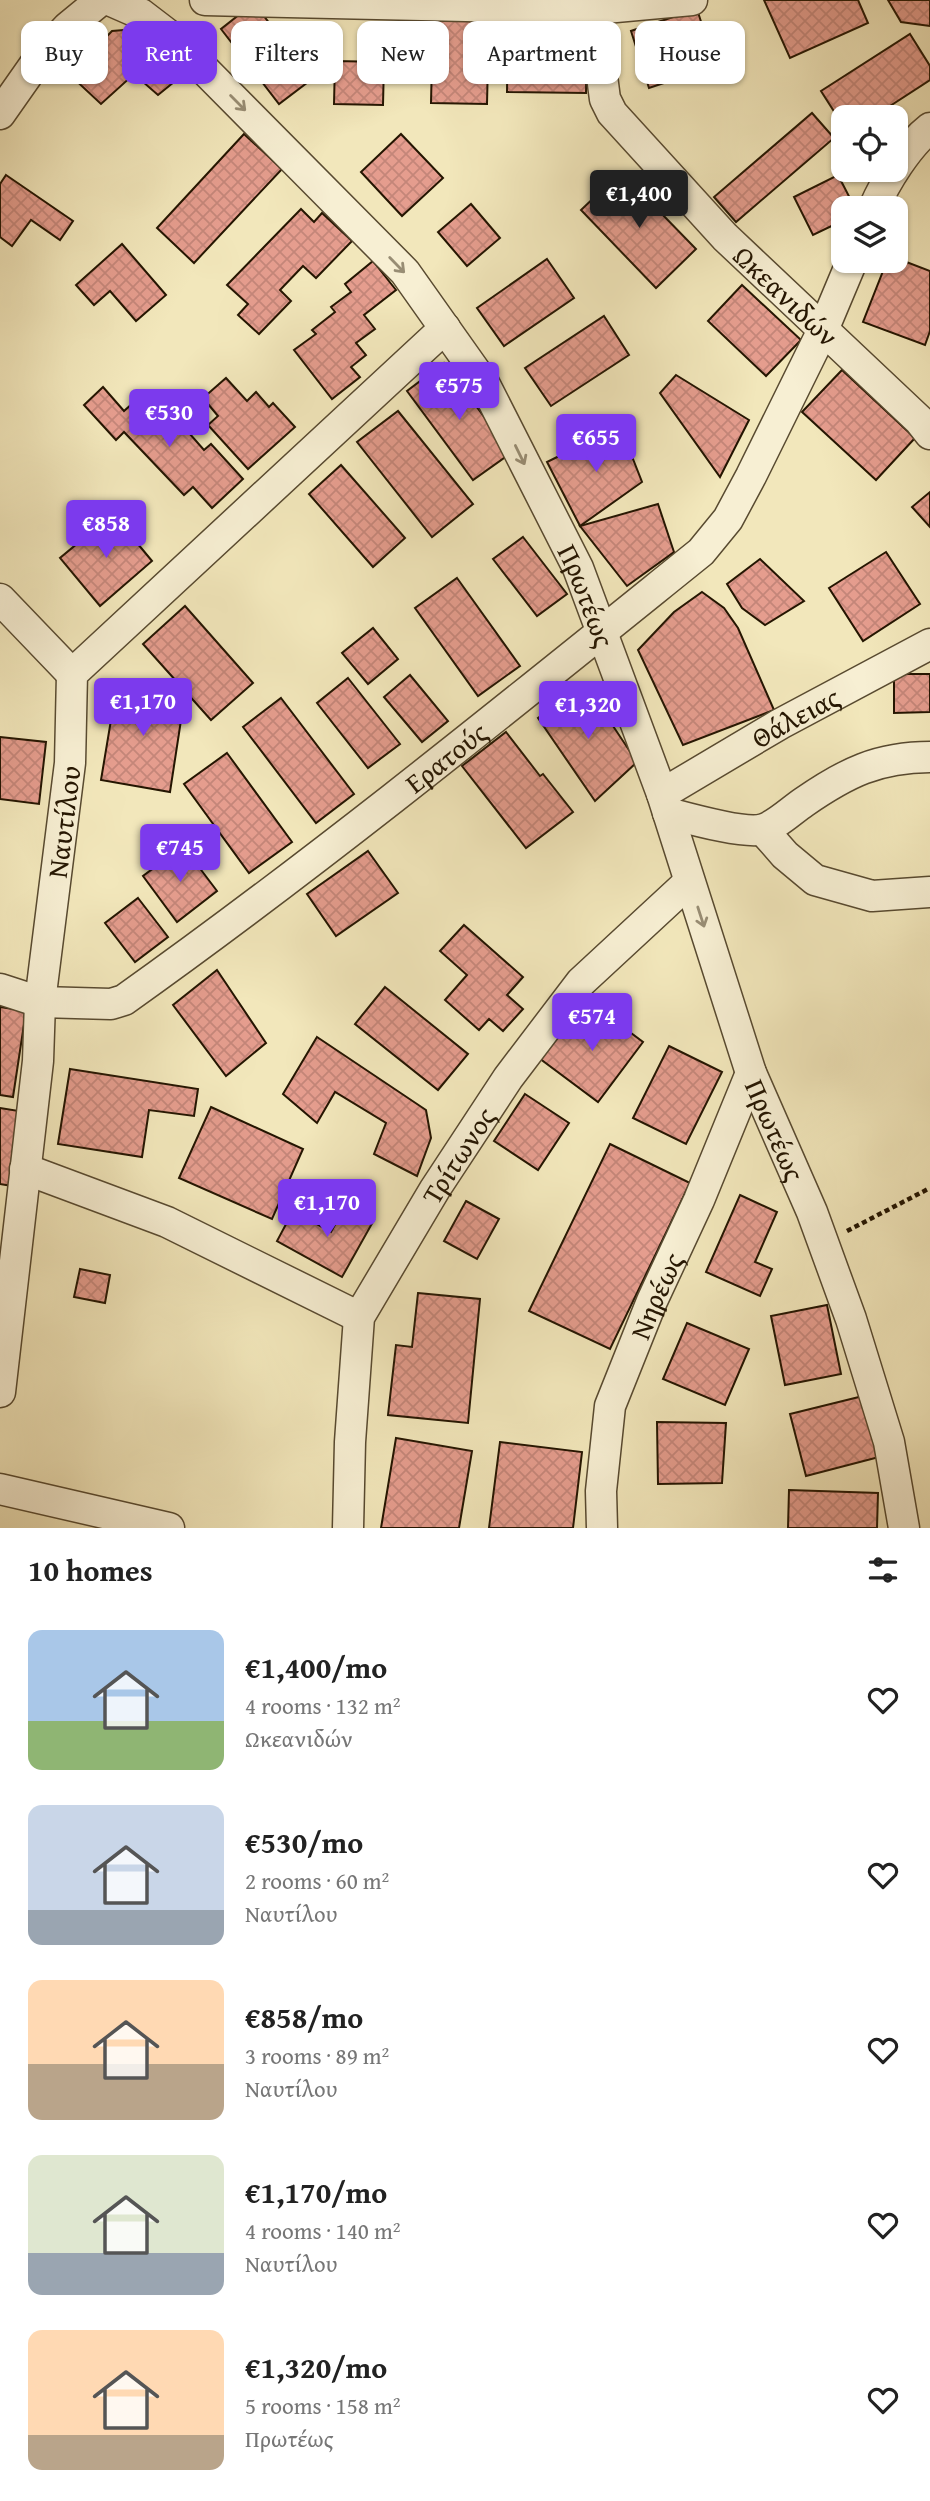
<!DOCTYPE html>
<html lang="en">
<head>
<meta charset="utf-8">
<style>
  body { margin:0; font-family:"Gentium Book Plus",serif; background:#f2f2f2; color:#222; height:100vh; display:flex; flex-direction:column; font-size:26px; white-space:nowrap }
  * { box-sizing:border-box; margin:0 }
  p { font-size:23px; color:#767676 }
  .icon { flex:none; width:38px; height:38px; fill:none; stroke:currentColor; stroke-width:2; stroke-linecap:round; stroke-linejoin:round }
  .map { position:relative; height:1528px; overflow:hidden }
  .panel { display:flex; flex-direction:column; background:#fff; flex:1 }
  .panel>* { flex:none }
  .banner { position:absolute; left:21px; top:21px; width:889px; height:63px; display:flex; gap:14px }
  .tools { position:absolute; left:831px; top:105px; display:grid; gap:14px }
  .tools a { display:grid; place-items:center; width:77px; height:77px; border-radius:14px; background:#fff; box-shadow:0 2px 5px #0004; font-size:35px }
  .price { position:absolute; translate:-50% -60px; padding:0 16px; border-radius:7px; background:#7c3aed; color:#fff; font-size:23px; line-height:46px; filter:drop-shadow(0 2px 4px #0008) }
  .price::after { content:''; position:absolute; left:50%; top:42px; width:21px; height:16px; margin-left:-10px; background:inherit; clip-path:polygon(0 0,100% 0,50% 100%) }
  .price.current { background:#222; color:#fff }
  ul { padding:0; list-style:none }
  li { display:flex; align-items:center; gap:21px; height:175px; padding:0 28px }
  li span { display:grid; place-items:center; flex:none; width:196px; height:140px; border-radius:14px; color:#555 }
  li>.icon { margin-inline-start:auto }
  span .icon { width:84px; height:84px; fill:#fffc; stroke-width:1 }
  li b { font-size:30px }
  h2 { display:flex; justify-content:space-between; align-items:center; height:84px; padding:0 28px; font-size:30px }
  .pill { padding:0 24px; border-radius:14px; background:#fff; box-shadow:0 2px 5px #0004; font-size:24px; line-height:63px }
  .pill.current { background:#7c3aed; color:#fff }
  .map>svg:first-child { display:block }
  .building { fill:url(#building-cross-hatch); stroke:#241501; stroke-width:2 }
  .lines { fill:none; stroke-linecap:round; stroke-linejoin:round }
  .minor-casing { stroke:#584a30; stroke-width:33 }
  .path { stroke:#241501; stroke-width:4.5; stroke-dasharray:5 3.5; stroke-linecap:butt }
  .minor { stroke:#f7efd3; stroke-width:30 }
  .oneway { stroke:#988d74 }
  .labels { text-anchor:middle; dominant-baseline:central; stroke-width:5; stroke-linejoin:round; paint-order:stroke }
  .street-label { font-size:28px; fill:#241501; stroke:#f7efd3 }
</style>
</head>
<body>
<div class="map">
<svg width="930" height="1528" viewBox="0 0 930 1528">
  <defs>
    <pattern id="building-cross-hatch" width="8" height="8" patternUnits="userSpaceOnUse" patternTransform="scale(1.75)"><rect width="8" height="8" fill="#e59d8e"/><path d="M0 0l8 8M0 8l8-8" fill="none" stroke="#c48679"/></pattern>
  </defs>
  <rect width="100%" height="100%" fill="#f2e7bb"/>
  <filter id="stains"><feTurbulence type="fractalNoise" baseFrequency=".00286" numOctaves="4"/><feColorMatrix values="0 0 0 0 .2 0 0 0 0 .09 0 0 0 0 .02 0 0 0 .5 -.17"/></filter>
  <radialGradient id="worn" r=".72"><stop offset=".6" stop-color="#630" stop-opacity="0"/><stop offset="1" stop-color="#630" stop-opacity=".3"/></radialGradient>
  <g class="building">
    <path d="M764,0H858L868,23L790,58Z"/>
    <path d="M888,0H930V26L901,22Z"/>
    <path d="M254,3L312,79L279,104L221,29Z"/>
    <path d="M697,9L715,66L649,88L631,31Z"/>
    <path d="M433,15L489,16L487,104L431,103Z"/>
    <path d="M508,21L587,22L586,93L507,92Z"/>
    <path d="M136,29L160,40L185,73L158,95L134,74L101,104L70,75L112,31Z"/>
    <path d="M910,34L930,66V80L873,117H844V127L821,91Z"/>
    <path d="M335,61L384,62L383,105L334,104Z"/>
    <path d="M812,113L834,138L736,222L714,197Z"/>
    <path d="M244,134L282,169L194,263L157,228Z"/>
    <path d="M401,134L443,178L402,216L361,172Z"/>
    <path d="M621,172L696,249L656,288L581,210Z"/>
    <path d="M6,175L73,221L60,240L31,220L12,246L0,237V184Z"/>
    <path d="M838,175L855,208H844V220L813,235L794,197Z"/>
    <path d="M471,204L500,238L467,266L438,232Z"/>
    <path d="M301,209L314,222L322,213L352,241L316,278L303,266L280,290L291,301L259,334L238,315L248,304L227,285Z"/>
    <path d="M122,244L166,295L136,321L110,291L94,305L76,285Z"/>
    <path d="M896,258L930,271V331L925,345L863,322L887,261H896Z"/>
    <path d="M547,259L574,298L504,346L477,308Z"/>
    <path d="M373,261L396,290L364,315L375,329L356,343L366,355L351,367L360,377L332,399L294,350L316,334L312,330L335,312L331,307L351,292L345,284Z"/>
    <path d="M742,285L801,340L766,376L708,321Z"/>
    <path d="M604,316L629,355L551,406L525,368Z"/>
    <path d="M444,363L511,453L473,480L407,391Z"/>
    <path d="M842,370L915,438L876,480L802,412Z"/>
    <path d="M676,375L749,420L720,477L660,393Z"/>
    <path d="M226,378L247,401L256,392L269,407L273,403L295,427L248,469L208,425L218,416L203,398Z"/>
    <path d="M103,387L124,411L133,403L149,421L157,414L174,433L183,426L204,450L211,444L243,479L212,508L193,487L184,495L124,432L116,440L84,405Z"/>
    <path d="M398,411L473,504L432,537L357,442Z"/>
    <path d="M620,426L642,482L580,526L547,462Z"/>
    <path d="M341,465L405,538L373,567L309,494Z"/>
    <path d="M930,492V527L912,507Z"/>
    <path d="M658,504L674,552L627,586L580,526Z"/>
    <path d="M113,514L152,561L100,606L60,558Z"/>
    <path d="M523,537L567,594L537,616L493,559Z"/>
    <path d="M886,552L920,604L863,641L829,588Z"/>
    <path d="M760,559L804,601L765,625L742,608L727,584Z"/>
    <path d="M457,578L520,666L478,696L415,608Z"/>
    <path d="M702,592L724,608L738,628L774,710L683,745L638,650L674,612Z"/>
    <path d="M185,606L253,683L211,720L143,644Z"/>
    <path d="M373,628L398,659L368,684L342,653Z"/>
    <path d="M894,674H930V712L894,713Z"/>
    <path d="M410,675L448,721L422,742L384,697Z"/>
    <path d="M348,678L400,744L368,768L317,703Z"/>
    <path d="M117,684L185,694L170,792L101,780Z"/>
    <path d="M585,684L637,762L595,801L538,718Z"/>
    <path d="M281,698L354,794L316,823L243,727Z"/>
    <path d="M506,732L540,776L543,774L573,812L526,848L462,766Z"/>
    <path d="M0,737L46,742L39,804L0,799Z"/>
    <path d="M227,753L292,842L249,873L184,784Z"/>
    <path d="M183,846L217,891L177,922L143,876Z"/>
    <path d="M368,851L398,893L336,936L307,894Z"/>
    <path d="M138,898L168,937L135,962L105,923Z"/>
    <path d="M464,925L523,977L507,995L523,1009L503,1031L489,1019L479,1030L445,1000L467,975L440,951Z"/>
    <path d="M217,970L266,1043L226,1076L173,1005Z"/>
    <path d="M385,987L468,1054L438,1090L355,1024Z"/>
    <path d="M595,1006L643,1042L598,1102L539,1058L566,1022L577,1029Z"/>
    <path d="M0,1007L26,1011L13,1097L0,1095Z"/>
    <path d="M317,1037L426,1110L431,1138L417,1176L374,1154L386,1123L335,1092L317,1123L283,1094Z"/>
    <path d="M669,1046L722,1072L686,1144L633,1118Z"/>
    <path d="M70,1069L198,1089L194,1116L149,1110L142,1157L58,1144Z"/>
    <path d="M525,1094L569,1123L538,1170L494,1141Z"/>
    <path d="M211,1107L303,1149L272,1219L179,1178Z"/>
    <path d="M0,1108L25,1112L18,1187L0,1184Z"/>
    <path d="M610,1144L690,1183L610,1349L529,1311Z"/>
    <path d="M740,1195L777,1212L755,1262L772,1269L760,1296L706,1272Z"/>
    <path d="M466,1201L499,1219L477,1259L444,1241Z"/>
    <path d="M346,1205L374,1220L342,1277L277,1241L293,1211L331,1232Z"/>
    <path d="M80,1269L110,1275L105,1303L74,1297Z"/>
    <path d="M418,1293L480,1299L468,1423L388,1415L396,1345L412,1347Z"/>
    <path d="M827,1305L841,1374L785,1385L771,1316Z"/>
    <path d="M687,1323L749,1349L725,1405L663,1379Z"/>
    <path d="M863,1396L879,1457L806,1476L790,1414Z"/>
    <path d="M657,1422L726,1423L722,1483L658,1484Z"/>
    <path d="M396,1438L472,1451L459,1528H381Z"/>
    <path d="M500,1442L582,1452L573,1528H489Z"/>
    <path d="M789,1490L878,1493L877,1528H788Z"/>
  </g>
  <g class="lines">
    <g class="minor-casing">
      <g id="minor">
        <path id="s1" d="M109,0L141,14L175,40L405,272L485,385L578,568L662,794L751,1073L812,1212L851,1319L889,1442L904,1528"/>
        <path d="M205,0L594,9L692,0"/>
        <path id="s2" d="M592,0L605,99L612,113L725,237L919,420L930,434"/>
        <path d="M0,114L40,57L68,27L101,0"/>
        <path d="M874,208C885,182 908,145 930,128"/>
        <path d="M0,599L72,674"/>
        <path id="s3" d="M662,794L780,724L930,644"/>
        <path d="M668,813C687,818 747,835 764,829C778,824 792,810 804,802C846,773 878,757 930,757"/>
        <path d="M763,830L785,855L815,880L872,896L930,892"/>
        <path id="s4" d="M0,989L40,1002L111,1004L124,1000C322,859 511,705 701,552L728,519L751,476L823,330L852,261"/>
        <path d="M25,1169L167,1222L359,1317"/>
        <path id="s5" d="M0,1392L38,1061L40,1002L70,763L72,674L445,328"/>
        <path d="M0,1489L169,1528"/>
        <path id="s6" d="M348,1528L350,1442L359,1317L435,1189L508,1078L581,982L689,882"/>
        <path id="s7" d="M602,1528L601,1491L610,1406L652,1301L699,1200L751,1073"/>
      </g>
    </g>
    <path class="path" d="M847,1231L930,1188"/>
    <use href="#minor" class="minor"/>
  </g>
  <defs><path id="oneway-shaft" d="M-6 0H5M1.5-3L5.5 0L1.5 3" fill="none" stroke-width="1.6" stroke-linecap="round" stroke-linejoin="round" transform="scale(1.75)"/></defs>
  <g class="oneway">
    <use href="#oneway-shaft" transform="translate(238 103) rotate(45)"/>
    <use href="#oneway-shaft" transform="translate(397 265) rotate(46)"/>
    <use href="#oneway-shaft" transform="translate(520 455) rotate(64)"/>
    <use href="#oneway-shaft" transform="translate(701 917) rotate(72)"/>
  </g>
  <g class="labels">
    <g class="street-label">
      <text stroke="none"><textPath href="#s2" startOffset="368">Ωκεανιδών</textPath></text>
      <text stroke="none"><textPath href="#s1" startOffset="777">Πρωτέως</textPath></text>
      <text stroke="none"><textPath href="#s3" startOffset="154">Θάλειας</textPath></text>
      <text stroke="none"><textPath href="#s4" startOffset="530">Ερατούς</textPath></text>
      <text stroke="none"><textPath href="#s5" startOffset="574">Ναυτίλου</textPath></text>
      <text stroke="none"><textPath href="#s1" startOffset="1344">Πρωτέως</textPath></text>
      <text stroke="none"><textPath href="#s6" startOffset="401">Τρίτωνος</textPath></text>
      <text stroke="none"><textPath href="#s7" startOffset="242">Νηρέως</textPath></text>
    </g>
  </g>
  <rect width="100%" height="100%" filter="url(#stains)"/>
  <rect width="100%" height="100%" fill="url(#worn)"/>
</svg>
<div class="tools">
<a><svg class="icon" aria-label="locate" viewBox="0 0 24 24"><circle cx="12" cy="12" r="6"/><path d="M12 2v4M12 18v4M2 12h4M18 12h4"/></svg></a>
<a><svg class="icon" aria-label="layers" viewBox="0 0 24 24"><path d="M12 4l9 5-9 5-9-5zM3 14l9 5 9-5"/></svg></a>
</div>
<b class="price current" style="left:639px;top:230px">€1,400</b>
<b class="price" style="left:459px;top:422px">€575</b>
<b class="price" style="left:169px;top:449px">€530</b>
<b class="price" style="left:596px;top:474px">€655</b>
<b class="price" style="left:106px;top:560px">€858</b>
<b class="price" style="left:143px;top:738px">€1,170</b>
<b class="price" style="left:588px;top:741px">€1,320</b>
<b class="price" style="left:180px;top:884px">€745</b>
<b class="price" style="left:592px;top:1053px">€574</b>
<b class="price" style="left:327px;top:1239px">€1,170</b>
<div class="banner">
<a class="pill">Buy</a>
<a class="pill current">Rent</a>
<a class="pill">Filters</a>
<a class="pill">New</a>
<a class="pill">Apartment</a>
<a class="pill">House</a>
</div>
</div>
<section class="panel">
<h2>10 homes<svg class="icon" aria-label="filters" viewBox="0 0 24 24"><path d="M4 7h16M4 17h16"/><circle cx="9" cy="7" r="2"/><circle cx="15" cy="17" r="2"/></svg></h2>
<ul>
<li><span style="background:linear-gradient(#a9c7e8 65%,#8fb573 0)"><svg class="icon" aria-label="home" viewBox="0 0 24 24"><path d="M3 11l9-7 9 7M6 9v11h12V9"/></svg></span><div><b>€1,400/mo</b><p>4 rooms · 132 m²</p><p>Ωκεανιδών</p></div><svg class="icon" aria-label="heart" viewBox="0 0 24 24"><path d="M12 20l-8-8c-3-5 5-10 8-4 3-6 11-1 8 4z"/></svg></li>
<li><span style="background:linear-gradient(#c9d6e8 75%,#9aa5b1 0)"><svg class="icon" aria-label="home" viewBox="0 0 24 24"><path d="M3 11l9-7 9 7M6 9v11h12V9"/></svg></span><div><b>€530/mo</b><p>2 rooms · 60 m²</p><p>Ναυτίλου</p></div><svg class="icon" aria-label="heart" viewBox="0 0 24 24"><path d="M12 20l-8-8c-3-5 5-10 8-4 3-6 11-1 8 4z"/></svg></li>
<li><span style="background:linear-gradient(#ffd9b3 60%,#b9a48a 0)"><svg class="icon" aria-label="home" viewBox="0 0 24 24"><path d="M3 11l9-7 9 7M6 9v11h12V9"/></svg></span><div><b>€858/mo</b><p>3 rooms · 89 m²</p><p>Ναυτίλου</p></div><svg class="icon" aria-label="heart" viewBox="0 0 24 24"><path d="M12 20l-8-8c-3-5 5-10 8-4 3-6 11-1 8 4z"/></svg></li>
<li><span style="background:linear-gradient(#dfe7d0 70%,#9aa5b1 0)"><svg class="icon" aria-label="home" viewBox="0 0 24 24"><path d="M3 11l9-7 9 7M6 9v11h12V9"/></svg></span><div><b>€1,170/mo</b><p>4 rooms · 140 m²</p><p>Ναυτίλου</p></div><svg class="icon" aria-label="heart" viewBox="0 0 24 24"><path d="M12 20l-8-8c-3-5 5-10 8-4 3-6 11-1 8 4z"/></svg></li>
<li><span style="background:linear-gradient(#ffd9b3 75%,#b9a48a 0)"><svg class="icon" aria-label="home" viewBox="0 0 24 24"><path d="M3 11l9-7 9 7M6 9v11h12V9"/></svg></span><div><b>€1,320/mo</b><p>5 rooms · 158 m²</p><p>Πρωτέως</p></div><svg class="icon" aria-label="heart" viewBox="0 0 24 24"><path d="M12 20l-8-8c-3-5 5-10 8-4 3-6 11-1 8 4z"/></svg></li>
</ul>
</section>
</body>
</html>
